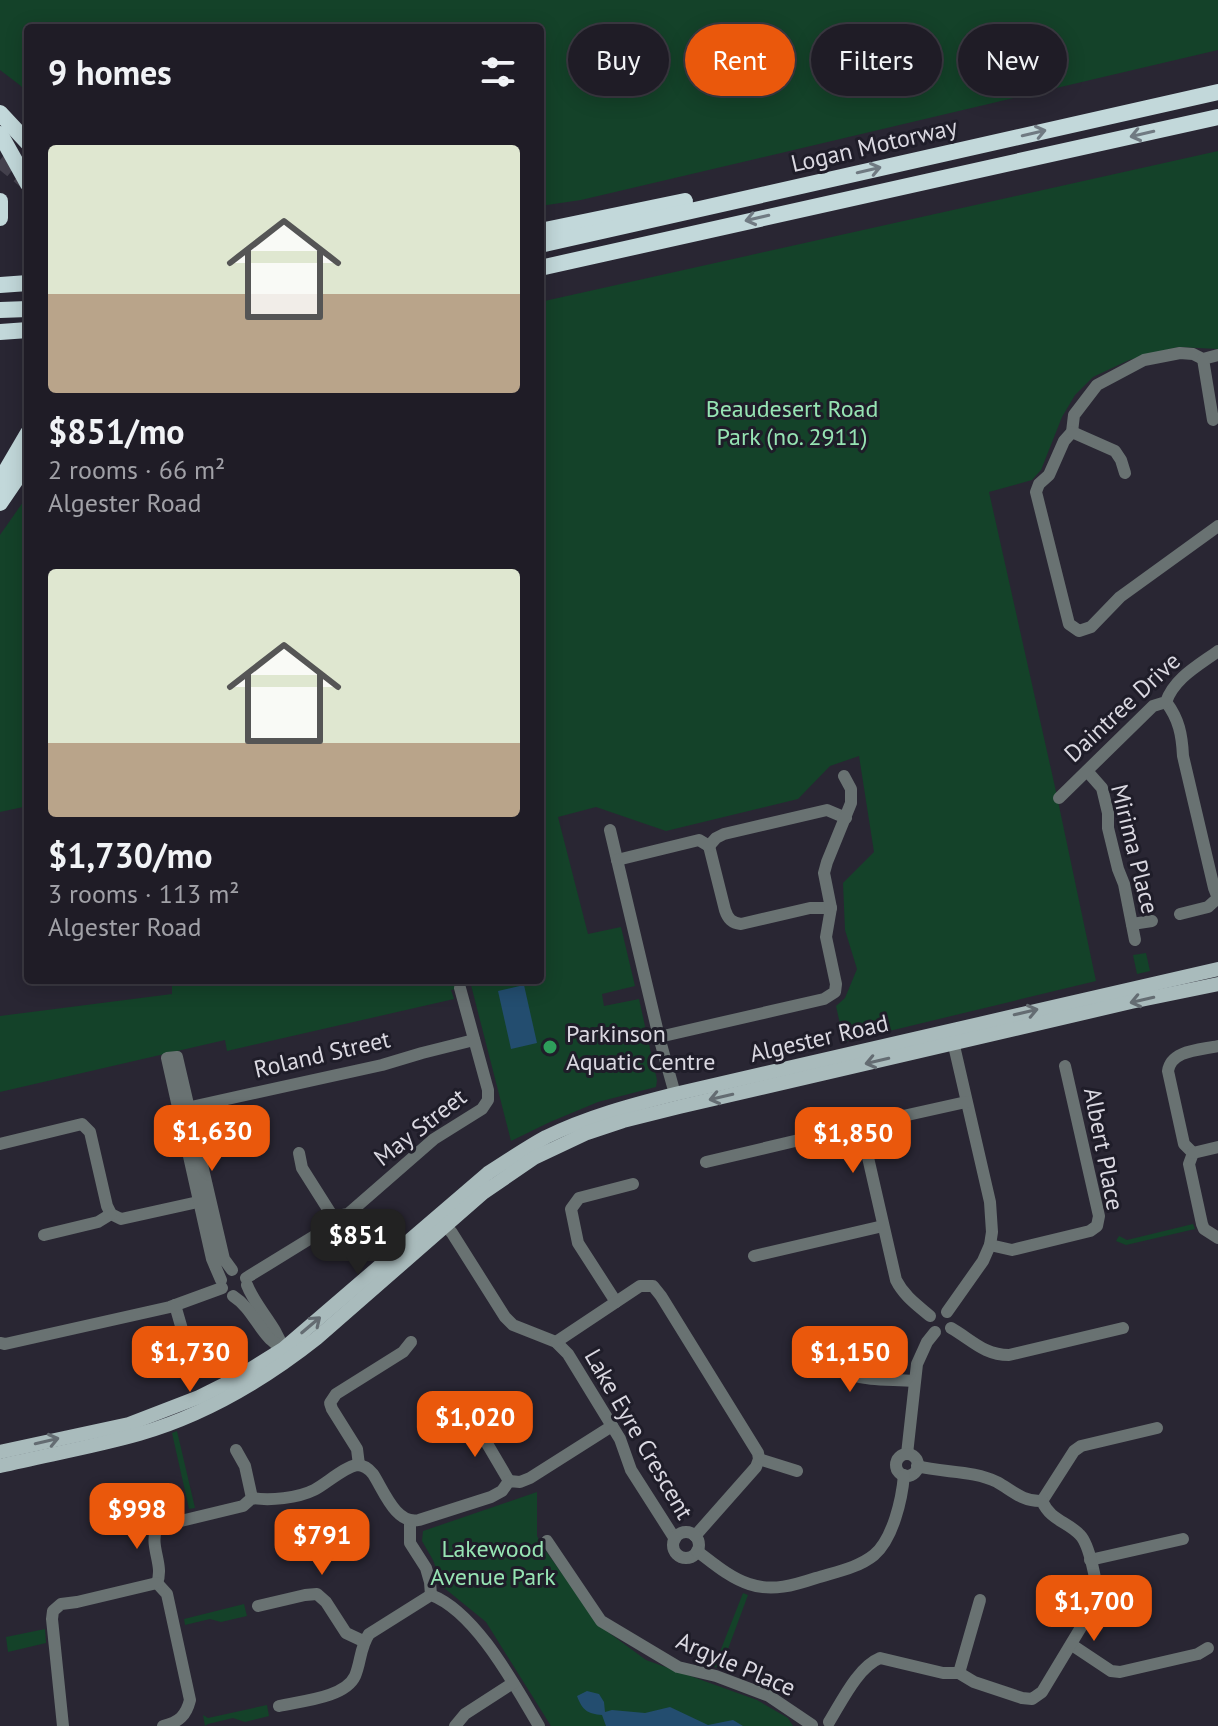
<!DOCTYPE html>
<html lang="en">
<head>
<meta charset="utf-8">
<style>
  body { margin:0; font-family:"PT Sans",sans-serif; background:#2c2932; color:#f1f3f6; height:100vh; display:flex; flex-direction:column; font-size:30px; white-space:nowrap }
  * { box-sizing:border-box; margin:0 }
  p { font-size:26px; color:#a1a1a7 }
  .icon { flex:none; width:44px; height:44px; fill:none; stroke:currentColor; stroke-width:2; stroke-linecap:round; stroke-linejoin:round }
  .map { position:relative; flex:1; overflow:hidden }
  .panel { position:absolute; left:24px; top:24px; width:520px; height:960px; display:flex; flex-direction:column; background:#1f1c26; border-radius:8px; box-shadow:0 4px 20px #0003,0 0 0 2px #3c3a43 }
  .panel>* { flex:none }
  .hud { position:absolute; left:568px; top:24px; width:530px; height:72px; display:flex; gap:16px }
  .price { position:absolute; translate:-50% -68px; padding:0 18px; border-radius:16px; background:#ea580c; color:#fff; font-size:26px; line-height:52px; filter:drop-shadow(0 2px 4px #0008) }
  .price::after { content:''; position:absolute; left:50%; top:48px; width:24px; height:18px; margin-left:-12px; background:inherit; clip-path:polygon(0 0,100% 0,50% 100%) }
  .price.active { background:#222; color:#fff }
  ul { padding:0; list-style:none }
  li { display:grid; align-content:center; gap:16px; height:424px; padding:0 24px }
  li span { display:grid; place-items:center; height:248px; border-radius:8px; color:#555 }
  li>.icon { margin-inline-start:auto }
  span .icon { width:144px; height:144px; fill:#fffc; stroke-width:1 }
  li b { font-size:34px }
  h2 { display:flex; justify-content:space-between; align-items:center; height:96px; padding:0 24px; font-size:34px }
  .pill { padding:0 28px; border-radius:36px; background:#1f1c26; box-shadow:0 4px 20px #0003,0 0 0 2px #3c3a43; font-size:28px; line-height:72px }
  .pill.active { background:#ea580c; color:#fff }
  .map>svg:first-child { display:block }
  .green { fill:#144229 }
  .water { fill:#234d6f }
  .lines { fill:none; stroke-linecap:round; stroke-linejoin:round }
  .highway-tunnel { stroke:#44414d; stroke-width:16; stroke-dasharray:16 8; stroke-linecap:butt }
  .minor { stroke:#697272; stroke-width:12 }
  .major { stroke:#a9bbbc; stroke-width:14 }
  .highway { stroke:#c2d8da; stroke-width:16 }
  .oneway { stroke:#707a82 }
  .oneway2 { stroke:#646c72 }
  .leisure-dot { fill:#2e9e5b; stroke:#1f1d29; stroke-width:3 }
  .labels { text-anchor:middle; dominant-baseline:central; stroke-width:6; stroke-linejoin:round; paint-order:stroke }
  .street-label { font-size:24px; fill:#dad8e1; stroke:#1f1d29 }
  .park-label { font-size:24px; fill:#96e4b3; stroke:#1f1d29 }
  .poi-label { font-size:24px; fill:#dad8e1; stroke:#1f1d29; text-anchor:start }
</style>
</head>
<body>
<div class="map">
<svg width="1218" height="1726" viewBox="0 0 1218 1726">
  <rect width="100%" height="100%" fill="#292633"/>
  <g class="green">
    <path d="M0,0H1218V50L581,200L540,206V28H28V97L21,86L0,70Z"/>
    <path d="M1218,151V349L1178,347L1129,360L1093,377L1075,395L1062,417L1041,470L1032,480L989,492L1055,787L1096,981L844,1042L836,1006L845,998L857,969L845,930L843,883L874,852L859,756L830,766L798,799L666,831L596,807L558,817L588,934L621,927L635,986L602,994L604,1006L639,999L657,1080L656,1087L598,1102L550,1122L511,1141L471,985L451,990L454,999L227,1051L225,1040L0,1092V1016L172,994V980H540V302Z"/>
    <path d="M28,495V806L0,812V535Z"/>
    <path d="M1146,953L1150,971L1137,974L1133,955Z"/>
    <path d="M1193,1224L1195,1229L1126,1245L1116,1241L1119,1236L1127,1240Z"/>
    <path d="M177,1431L195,1508L189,1509L172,1433Z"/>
    <path d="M537,1492V1536L545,1550L601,1627L646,1660L757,1700L788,1718L793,1726H551L486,1622L443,1587L433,1560L422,1541L423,1531Z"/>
    <path d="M743,1593L748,1595L721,1668L714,1667Z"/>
    <path d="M244,1604L247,1616L221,1622L210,1619L185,1625L184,1619Z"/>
    <path d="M45,1629L46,1643L8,1652L6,1637Z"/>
    <path d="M267,1705L269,1716L245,1722L233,1718L208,1724L205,1726L203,1715L208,1718Z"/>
  </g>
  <g class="water">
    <path d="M524,985L537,1043L511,1049L498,991Z"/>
    <path d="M587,1691L599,1694L604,1702L605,1712L612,1710L645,1713L670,1707L708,1725L733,1720L743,1726H606L602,1715C588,1714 582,1710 577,1696Z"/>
  </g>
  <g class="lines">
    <path class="highway-tunnel" d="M0,160L27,182"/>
    <g class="minor">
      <path d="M1218,355L1203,359L1193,354L1180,353L1144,360L1097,385L1074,415L1072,432L1064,441L1049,475L1039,484L1036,492L1069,624L1079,631L1091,627L1120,597L1218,526"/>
      <path d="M1203,359L1213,420"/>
      <path d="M1072,432L1115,451L1121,460L1125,473"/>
      <path d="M1166,702C1179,719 1182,735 1183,756L1214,888L1218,898"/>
      <path d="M1087,771L1102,788L1108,813V828L1118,869L1124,884L1135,940"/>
      <path d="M1059,798L1153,706L1166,702C1174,678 1199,665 1218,651"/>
      <path d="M610,830L659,1037L675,1094"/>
      <path d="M709,846L725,910C728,919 732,923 741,924L810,908H831"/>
      <path d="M709,846L716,838L724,834L827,810L846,818"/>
      <path d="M617,860L699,840L709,846"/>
      <path d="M1180,914L1208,907L1218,898"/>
      <path d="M1132,924L1152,921"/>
      <path d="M659,1037L824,999L835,992L836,984L826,937L831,908L824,873L827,862L851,803V789L844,776"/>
      <path d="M1218,1046C1200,1050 1171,1050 1168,1071L1184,1144L1193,1153L1189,1164L1202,1224L1204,1229L1218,1238"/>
      <path d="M182,1109L382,1065L422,1053L474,1040"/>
      <path d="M0,1144L82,1124L90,1132L107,1206L111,1214L121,1219L207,1200"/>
      <path d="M299,1153L302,1168L333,1217"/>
      <path d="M1193,1153L1218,1147"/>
      <path d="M706,1162L850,1128L864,1134"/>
      <path d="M441,1220L452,1233L505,1317L513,1325L556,1342L568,1354L620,1439L631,1470L675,1539"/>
      <path d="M44,1235L98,1222L111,1214"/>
      <path d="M990,1245L1012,1250L1090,1231L1097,1226L1099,1216L1065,1066"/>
      <path d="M754,1256L883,1226"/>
      <path d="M246,1278L324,1230L333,1217L348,1214L434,1139L482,1109L488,1100V1090L460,988"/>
      <path d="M221,1280L212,1259L167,1058L177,1057L224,1259L232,1270"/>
      <path d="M247,1285C256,1308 276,1325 283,1349"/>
      <path d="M233,1296C250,1307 256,1324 269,1338C275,1344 283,1348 289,1356"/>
      <path d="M616,1302L578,1243L571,1209L579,1198L633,1184"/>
      <path d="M175,1305L190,1357"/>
      <path d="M947,1312L983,1261L990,1245L992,1232L990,1202L952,1037"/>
      <path d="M930,1316C917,1305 904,1296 896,1280L864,1140V1134L876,1122L966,1102"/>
      <path d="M951,1328C972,1340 984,1355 1009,1355L1123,1328"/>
      <path d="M556,1342L640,1286H653L661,1296L758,1453L759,1459L756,1467L695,1536"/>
      <path d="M0,1343L5,1344L170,1307L222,1288"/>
      <path d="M813,1347C846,1384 868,1378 914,1381"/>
      <path d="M472,1418L509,1481"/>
      <path d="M236,1450L245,1466L252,1498"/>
      <path d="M907,1454L917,1364L927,1342L935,1332"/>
      <circle cx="907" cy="1465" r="11"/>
      <path d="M759,1459L797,1471"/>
      <path d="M359,1465L357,1449L332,1409L330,1403L336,1394L403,1352L411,1342"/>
      <path d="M1042,1501L1074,1451L1081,1446L1157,1428"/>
      <path d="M410,1522V1543L426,1568L430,1582L431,1595"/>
      <circle cx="686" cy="1545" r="13"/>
      <path d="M547,1541L601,1621L678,1667L716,1676L769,1696L812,1725"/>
      <path d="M697,1551C713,1563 730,1578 749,1584C772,1592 795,1585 816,1578C835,1572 858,1568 874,1555C893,1539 902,1499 904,1475"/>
      <path d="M1090,1560L1183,1539"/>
      <path d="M157,1583C164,1565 150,1548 156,1530L164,1525L243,1506L252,1498C270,1501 298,1498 314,1490C326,1484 344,1467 357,1465C364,1465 369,1469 373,1474C384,1491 396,1525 419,1520L491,1497L502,1491L509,1481L520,1482L530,1478L612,1426"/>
      <path d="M157,1583L167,1594L190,1700C186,1716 179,1722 163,1726"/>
      <path d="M258,1606L305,1595L317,1594L326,1602L346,1633L363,1641"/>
      <path d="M1072,1645L1111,1671L1120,1672L1198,1654L1208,1648"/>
      <path d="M959,1673L980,1600"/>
      <path d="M279,1706C300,1701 345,1698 355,1676C361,1662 360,1647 369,1634L431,1595C476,1612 515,1686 539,1726"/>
      <path d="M829,1722C842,1701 858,1667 880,1658L943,1673H959L974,1682L1022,1698L1032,1699L1042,1692L1092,1609C1092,1608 1096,1598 1096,1597C1098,1584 1089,1544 1080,1535C1067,1521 1051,1521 1042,1501C1023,1502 1013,1491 997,1482C973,1470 943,1473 917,1466"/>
      <path d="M63,1726L52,1619L53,1611L61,1604L77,1602L157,1583"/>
      <path d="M455,1726L465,1714L513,1683"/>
    </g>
    <g class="major">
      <path d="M0,1452L129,1424L199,1397L235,1379L283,1349L488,1173C507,1161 526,1148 546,1137C587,1117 631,1105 675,1094L1218,969"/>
      <path d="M0,1466C46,1455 93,1447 139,1434C205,1415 264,1380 317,1338L483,1193L534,1158L587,1133L623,1121L679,1107L1131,1002L1218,984"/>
    </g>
    <g class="highway">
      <path d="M0,113L28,143"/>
      <path d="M0,134L28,184"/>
      <path d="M0,201V218"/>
      <path d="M540,231L685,201"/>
      <path d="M540,245L1218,92"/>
      <path d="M540,268C766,216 992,168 1218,117"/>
      <path d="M0,285L28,283"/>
      <path d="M0,310L28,309"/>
      <path d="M0,332L28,330"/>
      <path d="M0,481L28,433"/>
      <path d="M0,503L28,462"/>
    </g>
  </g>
  <defs><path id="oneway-shaft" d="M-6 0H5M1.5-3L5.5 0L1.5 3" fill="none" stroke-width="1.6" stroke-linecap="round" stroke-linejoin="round" transform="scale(2)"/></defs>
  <g class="oneway">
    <use href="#oneway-shaft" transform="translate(1034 133) rotate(-13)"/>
    <use href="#oneway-shaft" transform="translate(1142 134) rotate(167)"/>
    <use href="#oneway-shaft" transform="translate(869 170) rotate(-13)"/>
    <use href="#oneway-shaft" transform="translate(757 218) rotate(167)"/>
  </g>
  <g class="oneway2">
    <use href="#oneway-shaft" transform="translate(1142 1000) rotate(167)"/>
    <use href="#oneway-shaft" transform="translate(1026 1012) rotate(-13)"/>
    <use href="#oneway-shaft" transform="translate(877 1061) rotate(167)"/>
    <use href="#oneway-shaft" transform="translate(721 1097) rotate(167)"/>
    <use href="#oneway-shaft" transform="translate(311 1325) rotate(-40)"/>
    <use href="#oneway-shaft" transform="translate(47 1441) rotate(-13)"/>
  </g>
  <circle class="leisure-dot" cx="550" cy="1047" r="8"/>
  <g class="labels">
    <g class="street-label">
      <text transform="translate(874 145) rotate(-13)">Logan Motorway</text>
      <text transform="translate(1122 707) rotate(-43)">Daintree Drive</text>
      <text transform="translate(1135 849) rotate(76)">Mirima Place</text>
      <text transform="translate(819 1038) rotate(-13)">Algester Road</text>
      <text transform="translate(322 1054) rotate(-13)">Roland Street</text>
      <text transform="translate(420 1127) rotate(-38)">May Street</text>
      <text transform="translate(1104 1149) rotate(79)">Albert Place</text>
      <text transform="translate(639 1434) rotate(60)">Lake Eyre Crescent</text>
      <text transform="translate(736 1664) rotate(23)">Argyle Place</text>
    </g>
    <g class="park-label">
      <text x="792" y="408">Beaudesert Road<tspan x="792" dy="28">Park (no. 2911)</tspan></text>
      <text x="493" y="1548">Lakewood<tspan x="493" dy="28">Avenue Park</tspan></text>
    </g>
    <g class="poi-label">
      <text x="566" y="1033">Parkinson<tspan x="566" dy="28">Aquatic Centre</tspan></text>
    </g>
  </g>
</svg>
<b class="price" style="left:212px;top:1173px">$1,630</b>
<b class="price" style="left:853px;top:1175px">$1,850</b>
<b class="price active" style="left:358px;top:1277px">$851</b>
<b class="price" style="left:190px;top:1394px">$1,730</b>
<b class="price" style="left:850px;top:1394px">$1,150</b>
<b class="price" style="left:475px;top:1459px">$1,020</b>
<b class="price" style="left:137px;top:1551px">$998</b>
<b class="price" style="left:322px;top:1577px">$791</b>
<b class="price" style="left:1094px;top:1643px">$1,700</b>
<div class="hud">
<a class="pill">Buy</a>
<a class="pill active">Rent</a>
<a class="pill">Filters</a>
<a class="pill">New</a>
</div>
<section class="panel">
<h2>9 homes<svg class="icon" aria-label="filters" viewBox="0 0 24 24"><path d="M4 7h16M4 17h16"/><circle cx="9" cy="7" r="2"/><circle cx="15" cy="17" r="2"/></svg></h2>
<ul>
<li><span style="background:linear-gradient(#dfe7d0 60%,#b9a48a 0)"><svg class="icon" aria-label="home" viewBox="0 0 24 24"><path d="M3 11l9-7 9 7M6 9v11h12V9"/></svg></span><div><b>$851/mo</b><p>2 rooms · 66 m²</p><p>Algester Road</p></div></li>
<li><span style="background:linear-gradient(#dfe7d0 70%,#b9a48a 0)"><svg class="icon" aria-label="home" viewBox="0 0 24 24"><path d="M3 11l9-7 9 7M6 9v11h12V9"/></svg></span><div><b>$1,730/mo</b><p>3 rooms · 113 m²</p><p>Algester Road</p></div></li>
</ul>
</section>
</div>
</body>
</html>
